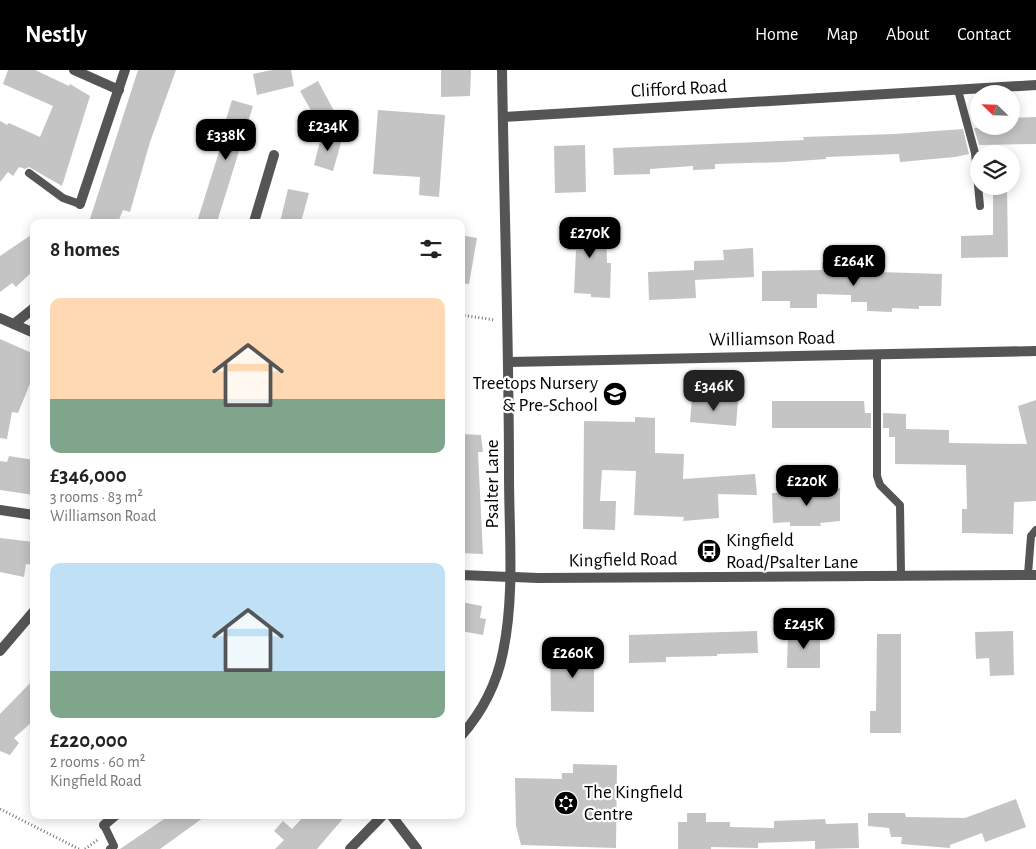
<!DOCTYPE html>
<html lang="en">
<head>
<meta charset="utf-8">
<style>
  body { margin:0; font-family:"Alegreya Sans",sans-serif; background:#f2f2f2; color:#222; height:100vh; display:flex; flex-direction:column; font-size:19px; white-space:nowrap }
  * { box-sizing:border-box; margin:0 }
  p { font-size:16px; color:#767676 }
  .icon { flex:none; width:28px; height:28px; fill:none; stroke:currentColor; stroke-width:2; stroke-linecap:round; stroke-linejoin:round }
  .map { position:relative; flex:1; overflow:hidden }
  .panel { position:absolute; left:30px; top:149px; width:435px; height:600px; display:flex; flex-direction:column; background:#fff; border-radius:10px; box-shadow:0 2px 12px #0003 }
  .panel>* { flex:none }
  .needle { width:32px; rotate:293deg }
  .tools { position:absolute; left:970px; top:15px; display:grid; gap:10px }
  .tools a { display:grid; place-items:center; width:50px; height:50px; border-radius:50%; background:#fff; box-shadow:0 2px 12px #0003; font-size:25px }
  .price { position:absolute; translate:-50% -42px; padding:0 11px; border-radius:10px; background:#000; color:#fff; font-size:16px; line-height:32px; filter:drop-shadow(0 1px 2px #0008) }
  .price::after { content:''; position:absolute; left:50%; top:30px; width:15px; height:11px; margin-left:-8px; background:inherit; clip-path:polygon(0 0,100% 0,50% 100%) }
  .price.on { background:#222; color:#fff }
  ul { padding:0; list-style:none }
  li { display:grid; align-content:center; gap:10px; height:265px; padding:0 20px }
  li span { display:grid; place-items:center; height:155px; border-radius:10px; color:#555 }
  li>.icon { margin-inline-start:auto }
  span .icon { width:90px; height:90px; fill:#fffc; stroke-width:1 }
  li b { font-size:21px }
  h2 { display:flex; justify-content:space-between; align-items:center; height:60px; padding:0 20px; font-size:21px }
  header { display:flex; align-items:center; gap:30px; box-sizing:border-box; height:70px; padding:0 25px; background:#000; color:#fff }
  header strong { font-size:24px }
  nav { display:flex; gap:28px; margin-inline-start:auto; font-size:18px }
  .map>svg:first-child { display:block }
  .building { fill:#c4c4c4 }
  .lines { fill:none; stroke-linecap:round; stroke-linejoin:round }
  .path { stroke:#777; stroke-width:3; stroke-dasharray:1 2.5; stroke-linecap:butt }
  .service { stroke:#555; stroke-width:8 }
  .minor { stroke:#555; stroke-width:10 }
  .tertiary { stroke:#555; stroke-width:10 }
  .labels { text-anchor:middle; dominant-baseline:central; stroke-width:4.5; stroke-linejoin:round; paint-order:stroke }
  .street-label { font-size:19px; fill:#000; stroke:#fff }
  .poi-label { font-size:19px; fill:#000; stroke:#fff; text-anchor:start }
</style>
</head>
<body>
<header>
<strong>Nestly</strong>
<nav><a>Home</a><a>Map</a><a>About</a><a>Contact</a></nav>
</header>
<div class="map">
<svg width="1036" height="779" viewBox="0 0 1036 779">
  <rect width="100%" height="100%" fill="#fff"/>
  <g class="building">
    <path d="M8,0H35L69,16L70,14L90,26L62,116L29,97L25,99L19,97L13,106L8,102L0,112V51L7,55L9,53L40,67L53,36L3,14Z"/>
    <path d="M138,0H176L150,72L130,142L123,140L118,152H89Z"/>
    <path d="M272,0H291L294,16L257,25L253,4Z"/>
    <path d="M441,0H471L470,26L441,27Z"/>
    <path d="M318,11L334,41L317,51L300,21Z"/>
    <path d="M232,30L253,36L217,152H197L225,63L222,62Z"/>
    <path d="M378,40L445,45L439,127L419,125L420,107L373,104Z"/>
    <path d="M1036,47V74L979,75L974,58L1013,56L1012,48Z"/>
    <path d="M963,59L969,84L955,87L900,92L899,84L826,87V89L784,92L715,94V99L693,100V96L650,99V104L614,105L613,78L804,70L803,67L895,64Z"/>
    <path d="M322,63L342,69L333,101L314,95Z"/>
    <path d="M585,75L586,122L555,123L554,76Z"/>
    <path d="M993,116H1007L1008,187L961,188V166L993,165Z"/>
    <path d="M288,119L309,123L301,152H280Z"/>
    <path d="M567,153H606L607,193H611L610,228L591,227V224L574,223L576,180H567Z"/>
    <path d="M34,163V200L16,217L12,213L0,222V186Z"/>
    <path d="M461,165L477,168L469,214L461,213Z"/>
    <path d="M753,178L754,207L695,210L696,228L649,230L648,202L694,200V191L724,190L723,180Z"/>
    <path d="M822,192H835V200H865V194H879V202L942,204L941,236H919V239L892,238V242L867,241V232H851V225L817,224V238H790V231H762V201L822,200Z"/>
    <path d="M0,269L34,284V304L18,343L12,342L7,369L0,368Z"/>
    <path d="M692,328L738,331L736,356L690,352Z"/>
    <path d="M1036,330V431L1014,432L1013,464L962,463V439H967L966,395L895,394V367H889V358H883V343L906,344V359L949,360V373L1027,374L1018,336Z"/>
    <path d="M772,331H864L865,343H871V358H772Z"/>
    <path d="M635,347L655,348V383L684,384L683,409L755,404L757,425L718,424L719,448L683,451L684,447L634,445L636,401L602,400L600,431H616L615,460L583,459L584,351L635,352Z"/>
    <path d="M461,364L481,365L483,382H478L483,484L461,483Z"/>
    <path d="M9,386L34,390V425L0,420V391L7,392Z"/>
    <path d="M840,418V451L820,453L821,456H790V452L773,453L772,423H784V420L813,421Z"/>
    <path d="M0,468L34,472V495L26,494L24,507L0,502Z"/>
    <path d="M461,532L482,536L480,548L486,549L483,565L461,561Z"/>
    <path d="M757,561L758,583L717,584V586L666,587V592L629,593V565Z"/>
    <path d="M1013,561L1014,605L990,606L989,588L976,589L975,562Z"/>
    <path d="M788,562H820V598H787Z"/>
    <path d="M877,564H901V663H870V641H876Z"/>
    <path d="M564,575H579V581L600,580V598L594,600V642L551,641L550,578L564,577Z"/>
    <path d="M34,609V650L14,668L19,673L10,685L0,681V644Z"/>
    <path d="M573,694L617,695L616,778L521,775L516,756L515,708L562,709V703H573Z"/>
    <path d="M1016,729L1026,757L985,772L982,763L950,775V778L901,774L902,767H891L889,758L868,756V743H905L906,747L965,748Z"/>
    <path d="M687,743H706V752H730V757L774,758V751L825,749L826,754L858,753L859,778L815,779V771L758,773V778L711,777V779H678V752H687Z"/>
    <path d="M170,745H207L160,779H120Z"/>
    <path d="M305,745H346L317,779H275L284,770L274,761L283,751L292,759Z"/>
  </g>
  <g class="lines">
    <g class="path">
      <path d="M461,245L495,250"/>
      <path d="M0,739L79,779"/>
      <path d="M85,779L99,769"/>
    </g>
    <g class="service">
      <path d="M958,20L975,83L980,136"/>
      <path d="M29,103L63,128L80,134"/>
      <path d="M877,284V406L880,415L900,435L901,504"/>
      <path d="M1028,504L1031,466L1036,460"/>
      <path d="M104,755L114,776L110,779"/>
    </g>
    <g class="minor">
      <path d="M74,0L119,20"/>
      <path d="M503,47L1036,15"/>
      <path d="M80,134L125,0"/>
      <path d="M254,152L274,85"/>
      <path d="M0,248L34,263"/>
      <path d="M14,254L34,238"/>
      <path d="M509,292L1036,281"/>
      <path d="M0,440L34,445"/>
      <path d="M391,745L417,779"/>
      <path d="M104,755L116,745"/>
    </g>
    <g class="tertiary">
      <path d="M461,505L538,508L1036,505"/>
      <path d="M0,581L34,541"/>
      <path d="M461,666C482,642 497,613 503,582C515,524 509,464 509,405C509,270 504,135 502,0"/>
      <path d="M350,779L383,745"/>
    </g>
  </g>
  <defs>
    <g id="school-disc" transform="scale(1.25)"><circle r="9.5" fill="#000" stroke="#fff"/><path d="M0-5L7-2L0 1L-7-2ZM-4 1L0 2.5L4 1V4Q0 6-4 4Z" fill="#fff"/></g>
    <g id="bus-disc" transform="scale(1.25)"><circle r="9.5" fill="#000" stroke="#fff"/><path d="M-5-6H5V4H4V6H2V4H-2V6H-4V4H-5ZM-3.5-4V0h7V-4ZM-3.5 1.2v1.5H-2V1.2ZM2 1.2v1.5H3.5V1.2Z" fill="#fff"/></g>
    <g id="synagogue-disc" transform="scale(1.25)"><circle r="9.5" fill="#000" stroke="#fff"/><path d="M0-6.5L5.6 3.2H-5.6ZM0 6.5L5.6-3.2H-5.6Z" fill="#fff"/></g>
  </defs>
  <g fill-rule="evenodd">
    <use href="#school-disc" x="615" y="324"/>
    <use href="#bus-disc" x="709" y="481"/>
    <use href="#synagogue-disc" x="566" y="733"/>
  </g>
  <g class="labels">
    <g class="street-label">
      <text transform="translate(679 19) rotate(-3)">Clifford Road</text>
      <text transform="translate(772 269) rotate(-1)">Williamson Road</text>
      <text transform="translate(492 414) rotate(-90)">Psalter Lane</text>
      <text transform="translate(623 490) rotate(-1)">Kingfield Road</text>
    </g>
    <g class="poi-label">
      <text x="598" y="313" text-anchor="end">Treetops Nursery<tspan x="598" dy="22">&amp; Pre-School</tspan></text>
      <text x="726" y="470">Kingfield<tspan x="726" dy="22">Road/Psalter Lane</tspan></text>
      <text x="584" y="722">The Kingfield<tspan x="584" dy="22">Centre</tspan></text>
    </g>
  </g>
</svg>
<div class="tools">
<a><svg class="needle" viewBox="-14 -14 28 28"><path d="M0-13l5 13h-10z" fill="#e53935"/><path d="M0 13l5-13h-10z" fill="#767676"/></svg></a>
<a><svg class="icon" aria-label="layers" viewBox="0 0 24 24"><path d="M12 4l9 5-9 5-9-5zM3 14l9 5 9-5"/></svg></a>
</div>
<b class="price" style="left:328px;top:82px">£234K</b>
<b class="price" style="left:226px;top:91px">£338K</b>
<b class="price" style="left:590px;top:189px">£270K</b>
<b class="price" style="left:854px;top:217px">£264K</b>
<b class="price on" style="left:714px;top:342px">£346K</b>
<b class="price" style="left:807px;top:437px">£220K</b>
<b class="price" style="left:804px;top:580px">£245K</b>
<b class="price" style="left:573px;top:609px">£260K</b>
<section class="panel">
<h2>8 homes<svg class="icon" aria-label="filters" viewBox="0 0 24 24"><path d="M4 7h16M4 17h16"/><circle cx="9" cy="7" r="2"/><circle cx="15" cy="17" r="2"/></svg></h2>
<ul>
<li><span style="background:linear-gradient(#ffd9b3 65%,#7fa58c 0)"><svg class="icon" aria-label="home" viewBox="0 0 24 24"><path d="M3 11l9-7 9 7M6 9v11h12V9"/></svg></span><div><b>£346,000</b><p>3 rooms · 83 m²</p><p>Williamson Road</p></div></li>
<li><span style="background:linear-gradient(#bfe0f5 70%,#7fa58c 0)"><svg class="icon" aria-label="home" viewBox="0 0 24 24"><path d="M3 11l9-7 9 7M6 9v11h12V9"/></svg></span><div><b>£220,000</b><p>2 rooms · 60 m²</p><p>Kingfield Road</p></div></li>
</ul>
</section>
</div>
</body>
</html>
